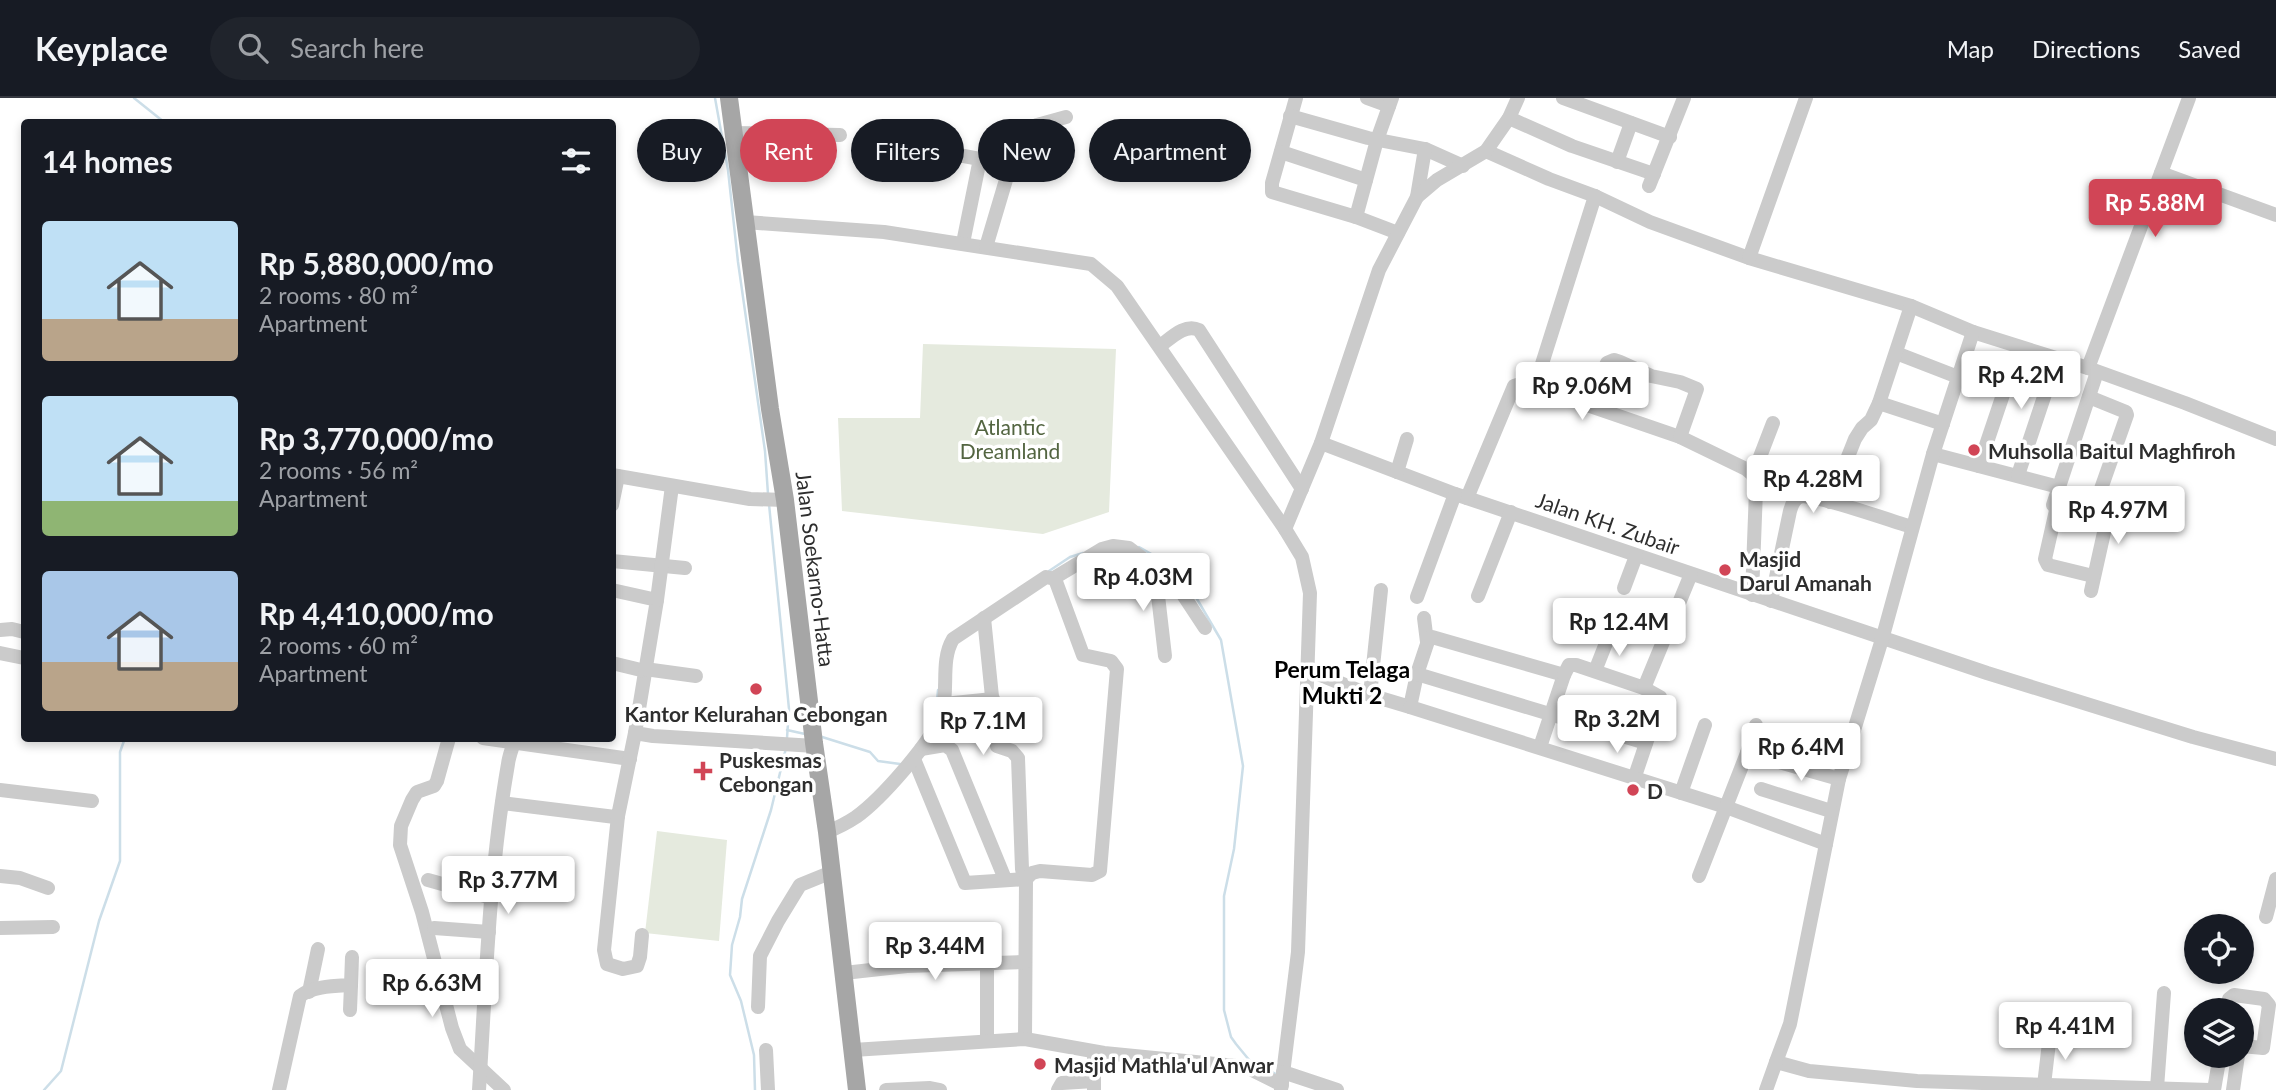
<!DOCTYPE html>
<html lang="en">
<head>
<meta charset="utf-8">
<style>
  body { margin:0; font-family:Lato,sans-serif; background:#20242c; color:#f1f3f6; height:100vh; display:flex; flex-direction:column; font-size:26px; white-space:nowrap }
  * { box-sizing:border-box; margin:0 }
  p { font-size:23px; color:#9ea1a6 }
  .icon { flex:none; width:38px; height:38px; fill:none; stroke:currentColor; stroke-width:2; stroke-linecap:round; stroke-linejoin:round }
  .map { position:relative; flex:1; overflow:hidden }
  .sheet { position:absolute; left:21px; top:21px; width:595px; height:623px; display:flex; flex-direction:column; background:#171b24; border-radius:7px; box-shadow:0 4px 10px #0003 }
  .sheet>* { flex:none }
  .top-card { position:absolute; left:637px; top:21px; width:665px; height:63px; display:flex; gap:14px }
  .fabs { position:absolute; left:2184px; top:816px; display:grid; gap:14px }
  .fabs a { display:grid; place-items:center; width:70px; height:70px; border-radius:50%; background:#171b24; box-shadow:0 4px 10px #0003; font-size:35px }
  .price { position:absolute; translate:-50% -60px; padding:0 16px; border-radius:7px; background:#fff; color:#222; font-size:23px; line-height:46px; filter:drop-shadow(0 2px 4px #0008) }
  .price::after { content:''; position:absolute; left:50%; top:42px; width:21px; height:16px; margin-left:-10px; background:inherit; clip-path:polygon(0 0,100% 0,50% 100%) }
  .price.on { background:#d14556; color:#fff }
  ul { padding:0; list-style:none }
  li { display:flex; align-items:center; gap:21px; height:175px; padding:0 21px }
  li span { display:grid; place-items:center; flex:none; width:196px; height:140px; border-radius:7px; color:#555 }
  li>.icon { margin-inline-start:auto }
  span .icon { width:84px; height:84px; fill:#fffc; stroke-width:1 }
  li b { font-size:30px }
  h2 { display:flex; justify-content:space-between; align-items:center; height:84px; padding:0 21px; font-size:30px }
  .chip { padding:0 24px; border-radius:32px; background:#171b24; box-shadow:0 4px 10px #0003; font-size:24px; line-height:63px }
  .chip.on { background:#d14556; color:#fff }
  header { display:flex; align-items:center; gap:42px; box-sizing:border-box; height:98px; padding:0 35px; background:#171b24; border-bottom:2px solid #363941 }
  header strong { font-size:33px }
  nav { display:flex; gap:38px; margin-inline-start:auto; font-size:24px }
  .search { width:490px; height:63px; background:#20242c; display:flex; align-items:center; gap:18px; box-sizing:border-box; padding:0 24px; border-radius:38px; color:#9ea1a6; font-size:26px }
  .map>svg:first-child { display:block }
  .green { fill:#e5eade }
  .lines { fill:none; stroke-linecap:round; stroke-linejoin:round }
  .stream { stroke:#ccdee8; stroke-width:2.5 }
  .minor { stroke:#cbcbcb; stroke-width:14 }
  .major { stroke:#a6a6a6; stroke-width:18 }
  .poi-dot { fill:#d14556; stroke:#fff; stroke-width:2.5 }
  .labels { text-anchor:middle; dominant-baseline:central; stroke-width:7; stroke-linejoin:round; paint-order:stroke }
  .park-label { font-size:21px; fill:#536541; stroke:#fff }
  .poi-label { font-size:21px; font-weight:bold; fill:#2e2e2e; stroke:#fff; text-anchor:start }
  .street-label { font-size:21px; fill:#2e2e2e; stroke:#fff }
  .neighbourhood-label { font-size:23px; font-weight:bold; fill:#000; stroke:#fff }
</style>
</head>
<body>
<header>
<strong>Keyplace</strong>
<div class="search"><svg class="icon" aria-label="search" viewBox="0 0 24 24"><circle cx="10" cy="10" r="6"/><path d="M15 15l6 6"/></svg>Search here</div>
<nav><a>Map</a><a>Directions</a><a>Saved</a></nav>
</header>
<div class="map">
<svg width="2276" height="992" viewBox="0 0 2276 992">
  <rect width="100%" height="100%" fill="#fff"/>
  <g class="green">
    <path d="M923,246L1116,251L1109,414L1043,436L842,413L838,320H920Z"/>
    <path d="M657,733L727,742L719,843L645,835Z"/>
  </g>
  <g class="lines">
    <g class="stream">
      <path d="M134,0L164,24"/>
      <path d="M715,0L728,72L738,164L765,353L768,396"/>
      <path d="M769,406L789,611L787,640"/>
      <path d="M1139,449L1162,462L1187,484L1221,542L1243,668L1234,751L1224,798V912L1231,939L1236,946L1250,963L1276,976"/>
      <path d="M1049,473L1070,459L1083,455"/>
      <path d="M936,613L938,592"/>
      <path d="M787,632L805,636"/>
      <path d="M819,638L870,654L878,663L900,666"/>
      <path d="M44,992L61,973L99,823L120,763V654L125,640"/>
      <path d="M755,992L754,957L741,903L730,877L732,847L740,819L742,801L771,712L786,650"/>
    </g>
    <g class="minor">
      <path d="M1296,0L1272,85V94L1356,119L1398,135"/>
      <path d="M1367,0L1389,8"/>
      <path d="M1563,0L1670,39"/>
      <path d="M1290,18L1368,40L1425,51L1463,68"/>
      <path d="M1509,20L1572,48L1654,76"/>
      <path d="M734,35L840,37"/>
      <path d="M931,52L980,61L963,145"/>
      <path d="M1486,53L1549,81L1595,98L1650,124L1749,160L1911,208L1973,234L2088,270L2185,305L2276,341"/>
      <path d="M1281,54L1366,82"/>
      <path d="M1617,64L1631,25"/>
      <path d="M2161,75L2276,117"/>
      <path d="M1649,88L1684,0"/>
      <path d="M1595,98L1541,269L1539,283L1546,293L1680,339L1746,371L1753,377L1756,392L1752,497"/>
      <path d="M1417,99L1425,51"/>
      <path d="M1356,119L1377,42L1392,0"/>
      <path d="M745,124L884,134L1091,166L1117,188L1285,431L1302,459L1310,495L1298,854L1281,992"/>
      <path d="M986,149L1019,38L1037,27L1066,19"/>
      <path d="M1749,160L1806,0"/>
      <path d="M1160,248C1171,240 1185,225 1199,232L1302,391"/>
      <path d="M1896,255L1958,279"/>
      <path d="M2088,270L2189,0"/>
      <path d="M2089,299L2126,314L2127,317L2090,422L2105,430L2091,493"/>
      <path d="M1879,305L1943,326"/>
      <path d="M1589,308L1607,265L1614,262L1620,264L1651,278L1680,284L1697,291L1680,339"/>
      <path d="M1321,345L1455,396L1987,575L2193,639L2276,661"/>
      <path d="M1933,356L2059,389"/>
      <path d="M1979,368L2019,249"/>
      <path d="M1397,374L1407,341"/>
      <path d="M612,377L750,401L785,402"/>
      <path d="M1753,377L1773,325"/>
      <path d="M2018,377L2057,260"/>
      <path d="M1467,400L1514,288L1527,284L1541,288"/>
      <path d="M1830,404L1855,341L1862,330L1871,322L1879,305L1911,208"/>
      <path d="M612,407L618,378"/>
      <path d="M2057,408L2045,461L2048,467L2093,478"/>
      <path d="M2092,418L2053,407L2097,274"/>
      <path d="M1285,431L1321,345L1379,172L1417,99L1437,82L1486,53L1509,20L1518,0"/>
      <path d="M612,463L685,470"/>
      <path d="M1159,473L1157,489L1165,558"/>
      <path d="M1054,480L1102,451L1113,448L1129,450L1176,486L1205,530"/>
      <path d="M1624,490L1636,458"/>
      <path d="M612,492L657,502L635,635"/>
      <path d="M1478,498L1511,414"/>
      <path d="M1417,499L1455,396"/>
      <path d="M657,502L672,388"/>
      <path d="M1771,503L1790,413C1792,407 1793,402 1799,399C1811,394 1894,424 1912,429"/>
      <path d="M984,520L997,648L1012,653L1018,660L1022,771L1024,781"/>
      <path d="M1424,520L1427,544"/>
      <path d="M0,532L12,531L24,534"/>
      <path d="M0,555L24,560"/>
      <path d="M612,565L645,573"/>
      <path d="M645,571L696,578"/>
      <path d="M1308,572L1370,597L1410,609L1417,576L1429,540L1432,539L1564,577L1540,649"/>
      <path d="M1595,573L1610,535"/>
      <path d="M1417,576L1646,645"/>
      <path d="M1564,577L1569,567H1576L1644,590L1660,599L1658,610L1634,681"/>
      <path d="M1644,590L1691,476"/>
      <path d="M1370,597L1381,492"/>
      <path d="M944,606L993,601"/>
      <path d="M1410,609L1726,709L1826,746L1839,681L1883,538L1933,356L1973,234"/>
      <path d="M449,640L437,683L434,688L417,694L412,702L401,728L400,747L422,814L452,930L460,951L504,992"/>
      <path d="M483,640L630,661"/>
      <path d="M921,651L945,647L952,652L1005,781"/>
      <path d="M1747,655L1756,627"/>
      <path d="M914,661L965,785L1026,781"/>
      <path d="M1761,691L1831,713"/>
      <path d="M0,692L92,703"/>
      <path d="M1681,695L1705,627"/>
      <path d="M502,705L615,719L618,718L635,635L653,638L815,648"/>
      <path d="M618,718L604,852L607,866L623,871L637,868L640,859L642,837"/>
      <path d="M827,734C837,730 847,725 856,719C880,702 933,643 942,615C949,591 940,563 953,541L1046,479L1055,481L1083,557L1111,563L1117,571L1100,773L1092,777L1040,773L1032,775L1026,781L1025,941"/>
      <path d="M1826,746L1790,926L1776,964L1809,973L1917,983L2210,992"/>
      <path d="M0,778L20,780L48,790"/>
      <path d="M1699,778L1747,655L1839,681"/>
      <path d="M428,782L492,800"/>
      <path d="M2266,819L2276,781"/>
      <path d="M0,830L53,829"/>
      <path d="M434,830L489,834"/>
      <path d="M987,864V943"/>
      <path d="M447,873L487,874"/>
      <path d="M844,875L907,868L1025,864"/>
      <path d="M309,894L318,851"/>
      <path d="M758,909L760,858L778,823L800,787L832,774"/>
      <path d="M350,912L351,887"/>
      <path d="M2227,912L2229,901L2234,897L2264,901L2269,907L2263,950L2242,948"/>
      <path d="M766,952L768,992"/>
      <path d="M853,952L1025,941L1104,955L1246,969L1282,987"/>
      <path d="M1283,974L1337,992"/>
      <path d="M2044,987L2050,936"/>
      <path d="M2157,990L2164,895"/>
      <path d="M1094,991V954"/>
      <path d="M279,992L300,898C313,888 335,888 351,887L352,859"/>
      <path d="M479,992C486,883 489,774 508,666C509,657 513,649 515,640"/>
      <path d="M886,992L930,990L940,992"/>
      <path d="M1058,992L1062,985L1094,983"/>
      <path d="M1766,992L1776,964"/>
      <path d="M2214,992L2220,957"/>
      <path d="M2233,992L2238,957"/>
    </g>
    <path class="major" d="M729,0L770,311L785,402L814,645L827,734L857,992"/>
  </g>
  <g class="poi-dot">
    <circle cx="1974" cy="352" r="7"/>
    <circle cx="1725" cy="472" r="7"/>
    <circle cx="756" cy="591" r="7"/>
    <path d="M699.5 662.5h7v7h7v7h-7v7h-7v-7h-7v-7h7z"/>
    <circle cx="1633" cy="692" r="7"/>
    <circle cx="1040" cy="966" r="7"/>
  </g>
  <g class="labels">
    <g class="park-label">
      <text x="1010" y="328">Atlantic<tspan x="1010" dy="24">Dreamland</tspan></text>
    </g>
    <g class="poi-label">
      <text x="1988" y="352">Muhsolla Baitul Maghfiroh</text>
      <text x="1739" y="460">Masjid<tspan x="1739" dy="24">Darul Amanah</tspan></text>
      <text x="756" y="615" text-anchor="middle">Kantor Kelurahan Cebongan</text>
      <text x="719" y="661">Puskesmas<tspan x="719" dy="24">Cebongan</tspan></text>
      <text x="1647" y="692">D</text>
      <text x="1054" y="966">Masjid Mathla'ul Anwar</text>
    </g>
    <g class="street-label">
      <text transform="translate(1608 425) rotate(19)">Jalan KH. Zubair</text>
      <text transform="translate(816 471) rotate(83)">Jalan Soekarno-Hatta</text>
    </g>
    <g class="neighbourhood-label">
      <text x="1342" y="571">Perum Telaga<tspan x="1342" dy="26">Mukti 2</tspan></text>
    </g>
  </g>
</svg>
<div class="fabs">
<a><svg class="icon" aria-label="locate" viewBox="0 0 24 24"><circle cx="12" cy="12" r="6"/><path d="M12 2v4M12 18v4M2 12h4M18 12h4"/></svg></a>
<a><svg class="icon" aria-label="layers" viewBox="0 0 24 24"><path d="M12 4l9 5-9 5-9-5zM3 14l9 5 9-5"/></svg></a>
</div>
<b class="price on" style="left:2155px;top:141px">Rp 5.88M</b>
<b class="price" style="left:2021px;top:313px">Rp 4.2M</b>
<b class="price" style="left:1582px;top:324px">Rp 9.06M</b>
<b class="price" style="left:1813px;top:417px">Rp 4.28M</b>
<b class="price" style="left:2118px;top:448px">Rp 4.97M</b>
<b class="price" style="left:1143px;top:515px">Rp 4.03M</b>
<b class="price" style="left:1619px;top:560px">Rp 12.4M</b>
<b class="price" style="left:1617px;top:657px">Rp 3.2M</b>
<b class="price" style="left:983px;top:659px">Rp 7.1M</b>
<b class="price" style="left:1801px;top:685px">Rp 6.4M</b>
<b class="price" style="left:508px;top:818px">Rp 3.77M</b>
<b class="price" style="left:935px;top:884px">Rp 3.44M</b>
<b class="price" style="left:432px;top:921px">Rp 6.63M</b>
<b class="price" style="left:2065px;top:964px">Rp 4.41M</b>
<div class="top-card">
<a class="chip">Buy</a>
<a class="chip on">Rent</a>
<a class="chip">Filters</a>
<a class="chip">New</a>
<a class="chip">Apartment</a>
</div>
<section class="sheet">
<h2>14 homes<svg class="icon" aria-label="filters" viewBox="0 0 24 24"><path d="M4 7h16M4 17h16"/><circle cx="9" cy="7" r="2"/><circle cx="15" cy="17" r="2"/></svg></h2>
<ul>
<li><span style="background:linear-gradient(#bfe0f5 70%,#b9a48a 0)"><svg class="icon" aria-label="home" viewBox="0 0 24 24"><path d="M3 11l9-7 9 7M6 9v11h12V9"/></svg></span><div><b>Rp 5,880,000/mo</b><p>2 rooms · 80 m²</p><p>Apartment</p></div></li>
<li><span style="background:linear-gradient(#bfe0f5 75%,#8fb573 0)"><svg class="icon" aria-label="home" viewBox="0 0 24 24"><path d="M3 11l9-7 9 7M6 9v11h12V9"/></svg></span><div><b>Rp 3,770,000/mo</b><p>2 rooms · 56 m²</p><p>Apartment</p></div></li>
<li><span style="background:linear-gradient(#a9c7e8 65%,#b9a48a 0)"><svg class="icon" aria-label="home" viewBox="0 0 24 24"><path d="M3 11l9-7 9 7M6 9v11h12V9"/></svg></span><div><b>Rp 4,410,000/mo</b><p>2 rooms · 60 m²</p><p>Apartment</p></div></li>
</ul>
</section>
</div>
</body>
</html>
